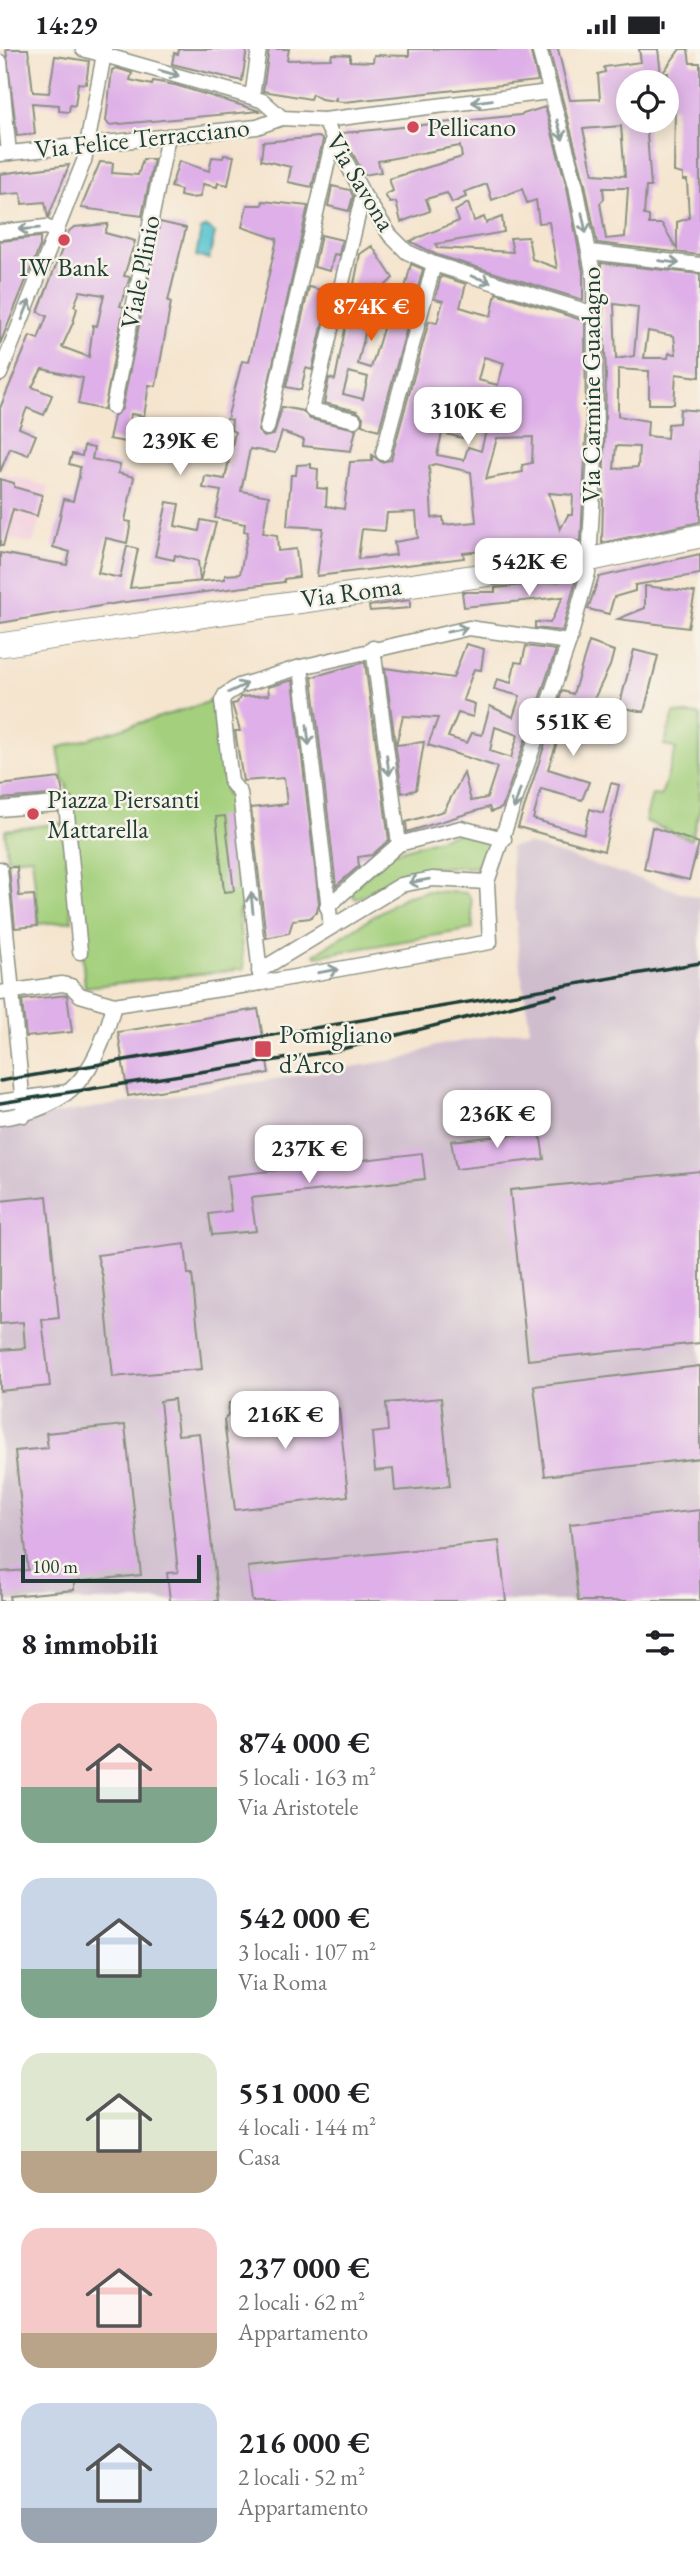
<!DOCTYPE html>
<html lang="it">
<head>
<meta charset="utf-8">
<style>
  body { margin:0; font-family:"EB Garamond",serif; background:#f2f2f2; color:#202124; height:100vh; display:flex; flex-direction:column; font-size:26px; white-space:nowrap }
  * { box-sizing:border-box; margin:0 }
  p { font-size:23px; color:#757577 }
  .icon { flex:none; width:38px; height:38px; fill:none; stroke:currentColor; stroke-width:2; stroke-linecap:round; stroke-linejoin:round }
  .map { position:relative; height:1552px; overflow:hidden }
  .panel { display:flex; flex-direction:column; background:#fff; flex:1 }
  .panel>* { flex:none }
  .buttons { position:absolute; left:616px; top:21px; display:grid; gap:14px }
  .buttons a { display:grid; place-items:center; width:63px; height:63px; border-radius:50%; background:#fff; box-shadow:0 4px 18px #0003; font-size:35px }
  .scale { position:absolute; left:21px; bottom:18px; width:180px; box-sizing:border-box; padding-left:7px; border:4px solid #1f3d34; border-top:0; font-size:19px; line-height:24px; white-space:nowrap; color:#1f3d34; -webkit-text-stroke:5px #f7f3e8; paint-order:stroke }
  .price { position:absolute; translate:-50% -60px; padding:0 16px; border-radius:14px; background:#fff; color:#222; font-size:23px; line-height:46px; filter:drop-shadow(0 2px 4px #0008) }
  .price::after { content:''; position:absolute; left:50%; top:42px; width:21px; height:16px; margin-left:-10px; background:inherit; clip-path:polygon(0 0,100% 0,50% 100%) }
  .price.current { background:#ea580c; color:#fff }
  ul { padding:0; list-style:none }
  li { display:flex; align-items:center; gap:21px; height:175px; padding:0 21px }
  li span { display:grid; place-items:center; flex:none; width:196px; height:140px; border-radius:21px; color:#555 }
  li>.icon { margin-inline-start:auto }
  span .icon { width:84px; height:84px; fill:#fffc; stroke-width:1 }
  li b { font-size:30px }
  h2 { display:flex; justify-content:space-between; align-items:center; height:84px; padding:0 21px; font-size:30px }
  .status { display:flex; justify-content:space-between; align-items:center; height:49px; padding:0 35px; background:#fff; direction:ltr }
  .status svg { height:19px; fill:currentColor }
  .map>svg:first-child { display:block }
  .built { fill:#f3cfdf }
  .industrial { fill:#cfbdce }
  .green { fill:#a4d07d; stroke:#628658; stroke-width:2 }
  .water { fill:#58c4d1; stroke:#3c8082; stroke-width:2 }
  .building { fill:#deafe8; fill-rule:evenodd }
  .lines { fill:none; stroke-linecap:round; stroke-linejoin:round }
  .street-casing { stroke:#8a9182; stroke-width:17 }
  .primary-casing { stroke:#8a9182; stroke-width:25 }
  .street { stroke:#fff; stroke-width:14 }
  .primary { stroke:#fff; stroke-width:23 }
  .rail { stroke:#1f3d34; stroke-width:3.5 }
  .oneway { stroke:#8f9e9a }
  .poi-dot { fill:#d1495b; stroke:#f7f3e8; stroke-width:2.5 }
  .labels { text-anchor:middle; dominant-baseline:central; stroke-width:5; stroke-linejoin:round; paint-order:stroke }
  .poi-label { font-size:26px; fill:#1f3d34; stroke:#f7f3e8; text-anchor:start }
  .street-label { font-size:26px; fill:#1f3d34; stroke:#f7f3e8 }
</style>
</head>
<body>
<div class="status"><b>14:29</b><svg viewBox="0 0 49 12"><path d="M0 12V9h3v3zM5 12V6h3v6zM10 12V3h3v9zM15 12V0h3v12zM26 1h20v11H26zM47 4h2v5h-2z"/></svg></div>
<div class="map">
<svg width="700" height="1552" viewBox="0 0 700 1552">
  <rect width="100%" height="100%" fill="#f7f3e8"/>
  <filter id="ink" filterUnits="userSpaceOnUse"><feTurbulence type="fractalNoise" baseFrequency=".0143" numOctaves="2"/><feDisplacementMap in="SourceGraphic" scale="14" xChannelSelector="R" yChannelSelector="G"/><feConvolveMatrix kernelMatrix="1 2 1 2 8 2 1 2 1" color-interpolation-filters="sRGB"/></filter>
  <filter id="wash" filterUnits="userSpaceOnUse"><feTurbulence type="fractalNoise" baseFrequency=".00686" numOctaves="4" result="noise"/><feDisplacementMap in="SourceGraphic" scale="28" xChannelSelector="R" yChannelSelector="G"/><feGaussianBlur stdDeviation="1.57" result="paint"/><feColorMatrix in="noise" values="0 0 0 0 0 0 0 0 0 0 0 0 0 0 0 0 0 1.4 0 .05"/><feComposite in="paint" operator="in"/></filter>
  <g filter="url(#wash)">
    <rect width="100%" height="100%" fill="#f5e5cf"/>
    <path class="built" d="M0,424L49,438L33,494L0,489Z"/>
    <path class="industrial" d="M528,795L700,849V1552H0V1074L407,1009L435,997L530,980L519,910L510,798Z"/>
    <g class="green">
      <path d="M215,651L226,747L236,746L247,861L238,862L244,920L85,938L67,736L63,730L58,699Z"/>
      <path d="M674,664L700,666V758L691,791L645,772L652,746L661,747L676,700L664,696Z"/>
      <path d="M63,774L72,872L39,875L32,808L7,810L5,781Z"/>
      <path d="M465,782L494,793V799L476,818H436L405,822L356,850L349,842L392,804Z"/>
      <path d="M428,842L467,844L471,850L473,880L317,907L315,905L404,848Z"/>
    </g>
    <path class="water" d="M207,178L215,184L209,210L196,207L201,181Z"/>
    <g id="blocks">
      <g class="building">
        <path d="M6,0H28L33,43L49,44L55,7L89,12L86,35L78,34L75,57L70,56L69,63L59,62V56L32,54L35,85L17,87Z"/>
        <path d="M179,0H247L242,32L172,15L174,4L178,5Z"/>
        <path d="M269,0H289L287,11L331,10L332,5L350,6V12L373,13L374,6L409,7V0H530L538,32L344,53L336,52V48L335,52L321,50L312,45L310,50L263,42Z"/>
        <path d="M549,0H558L570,51L600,50L598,25L605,23L604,18L641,13L639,0H658L661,25L639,27L640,32L628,33V72H646L651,138H646L644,166L649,167V175H662L677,200V173L689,169L687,131H683V125L674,123L675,58L670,59L668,24L662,25L680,0H688L690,14H700V206L597,194L585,135ZM621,77L625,127L593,125L583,80ZM603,139H628L625,188L606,190L600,154L604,150Z"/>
        <path d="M116,19L132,24L130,31L152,36L153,32L175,36L260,62L109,76L106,72L112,21Z"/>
        <path d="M545,58L567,139L583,223V251L437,206L410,192L459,172L455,162L468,154L474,172L484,168L486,174L502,168L504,183L436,195L437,199L513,203L510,189L528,188L532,210L557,219L549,173L539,174L536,151L527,154L522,140L492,151L487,135L464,143L466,148L452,154L447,144L426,150L430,162L401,173L396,153L390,154L385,146L393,142L389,130L462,108L460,97L378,112L381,123L364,126L342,84L520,66Z"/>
        <path d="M319,88L323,91L312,138L288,133L291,118L261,111L263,93Z"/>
        <path d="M224,106L234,107L228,136L218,134L217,138L203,135L200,148L189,149L180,147L181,141L171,138L179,112L209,122L212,108L223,109Z"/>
        <path d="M143,110H154L142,167L81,159L100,113L113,114L112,124L138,126Z"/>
        <path d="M69,116L48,169L45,153L22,155L21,144L0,146V125Z"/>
        <path d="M332,137L350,141L353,147L349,162L328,157Z"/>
        <path d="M263,152L308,157L258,382L264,388L274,386L282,358L303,362L310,370L356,380L351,402L303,397L304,391L282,383L275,404L250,400L241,442L269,447L263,484L277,486L278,502L296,500L299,528L284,530V533L118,554L0,574V504L67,516L70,503L53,498L64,450L73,452L79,428L80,418L69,415L72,405L82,407L84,397L94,399L92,410L120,416L118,424L134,428L125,472L131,473L127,494L106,489L98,524L120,529L127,497L138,500L130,539L225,530V526L240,525L248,483L244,482L245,475L215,469L221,442L203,439L205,427L225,430L235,383L231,381L232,371L227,370L242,312L249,313L277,190L242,178L247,156H262Z"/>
        <path d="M160,173L186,179L168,252L171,253L156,337L149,336L144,367L131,365L125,393L109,390L114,367L122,360Z"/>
        <path d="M108,175L105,184L135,192L124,227L130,228L120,257L124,258L104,361L78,355L83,329L42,320L32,338L52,346L44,366L27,359L19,379L36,386L28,406L10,399L0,423V359L30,287L38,290L47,267L38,263L69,182L74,178ZM80,242L104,246L97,277L93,276L89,308L62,298L73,274L77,259L74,257Z"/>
        <path d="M321,186L342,191L339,206L334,205L330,222L314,218Z"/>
        <path d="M40,188V197L0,295V192Z"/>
        <path d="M372,197L393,229L384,238L376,236L358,315L371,319L390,257L401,256L411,215L423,220L379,381L362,376L363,368L357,362L324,354L329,329L335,331L360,205ZM349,323L368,328L363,350L343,345Z"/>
        <path d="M601,214L700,225V328L676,325L674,355H649V322L618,320V367L648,372L647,387L667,389L668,375L679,374L680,360L700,362V473L602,494L606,326ZM614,255L638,258L634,307L616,310ZM648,282L674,287L676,305L669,304L668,309H644ZM616,397L639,398L638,418L614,420Z"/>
        <path d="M441,227L466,235L460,258L473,262L491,267L496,244L585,272L586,388L581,492L463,504L464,509L317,527L323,479L287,477L291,426H296L297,416L311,415V419L318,420L317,439L327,440L326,457L344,460L350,413L372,412V406L381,413L391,411L429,272L437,274L443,252L435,250ZM484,308L504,314L498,336L478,331ZM473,343L494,349L481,402L468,398L464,411L437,406L442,384L462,389ZM533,388L532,414L522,416L523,423L486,430L497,389ZM435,415L471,423L476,473L444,476L443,468L432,469L429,417ZM549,444L573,446L572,466H568L560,481ZM416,463L418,489L394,493L396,506L358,510L362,480L385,482L387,464Z"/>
        <path d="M309,238L330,243L312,321L306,319L301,341L286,338Z"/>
        <path d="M0,430L14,434V438L42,446L37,467L13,460L3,497H0Z"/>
        <path d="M167,453L179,455L175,477L199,482L201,471L216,474L200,532L198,512L175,506L174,511L155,507Z"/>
        <path d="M700,505V525L635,536V542L614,548L609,565L588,560L599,528Z"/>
        <path d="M577,527L562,582L535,579V573L550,574L563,548L464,558L462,543H495V539L560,532Z"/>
        <path d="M645,537L695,543L688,579L618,570L645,559Z"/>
        <path d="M410,551V559L370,562L369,557Z"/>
        <path d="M589,593L614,602L610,617L593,652L597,653L589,673L567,664L548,720L589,733L582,751L541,740L533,770L584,785L590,760L603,764L611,734L619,736L604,802L518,778L562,642L573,645Z"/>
        <path d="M466,595L484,600L481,621L474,620L463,651L475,655L473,668L458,664L448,688L467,694L472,684L482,686L490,657L513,668L520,647L494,640L497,630L511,634L515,613L522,614L526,597L556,601L502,759L491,763L489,758L407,783L406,773L444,762L464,724L471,752L487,749L497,718L428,696L438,669L403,667L396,696L424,693L416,741L402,744L385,619L453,629ZM495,678L518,686L511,709L490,702Z"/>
        <path d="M634,601L658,607L644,663L619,658Z"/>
        <path d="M365,613L389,791L372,806L358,808L359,817L336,837L312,628Z"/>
        <path d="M293,631L319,854L317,863L310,869L293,871L289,884L266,889L251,759L287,755L284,729L243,732L235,682H240L232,655L237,654L240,648L269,646L268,638Z"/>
        <path d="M60,729L63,745L0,750V736Z"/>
        <path d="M225,767L234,842L224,843L216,768Z"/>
        <path d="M652,778L699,794L689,831L644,820Z"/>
        <path d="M9,818H17L19,847L34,846L37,877L15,879Z"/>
        <path d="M67,946L72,983L26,988L22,951Z"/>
        <path d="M258,960L269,1024L128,1047L118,983Z"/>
        <path d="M540,1083L544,1110L456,1120L451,1092Z"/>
        <path d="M422,1104L425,1130L251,1149L256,1182L212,1186L209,1165L231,1162L227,1127Z"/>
        <path d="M700,1122V1294L528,1311L510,1141Z"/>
        <path d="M47,1147L59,1269L42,1271L50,1337L0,1342V1301L25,1299L23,1273L0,1275V1152Z"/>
        <path d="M185,1195L188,1225H192L202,1320L113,1328L103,1229L97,1206Z"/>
        <path d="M700,1317V1409L545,1427L534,1337Z"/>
        <path d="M331,1344L332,1354L339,1360L348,1447L235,1461L224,1371L228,1366L229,1354Z"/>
        <path d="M441,1349L450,1437L395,1442L393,1420L375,1422L372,1384L388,1382L386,1354Z"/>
        <path d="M174,1350L178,1386L199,1384L218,1552H170L167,1524L178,1523L160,1352Z"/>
        <path d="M125,1376L141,1526L74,1533V1541L9,1547L10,1552H0V1523L28,1521L15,1402L48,1399L46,1384Z"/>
        <path d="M700,1461V1552H578L570,1475Z"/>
        <path d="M499,1492L506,1552H252L248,1518Z"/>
      </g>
    </g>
  </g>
  <g filter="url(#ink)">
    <use href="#blocks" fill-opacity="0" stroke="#8a9182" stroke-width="2"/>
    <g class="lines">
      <g class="street-casing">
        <g id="street">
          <path d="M83,0L252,48L263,52L282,69"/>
          <path d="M0,13L9,104"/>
          <path d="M252,48L259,0"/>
          <path d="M324,71L363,145L390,186L407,203L434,215L595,265"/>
          <path d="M0,105L257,78L282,69L324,71L549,43"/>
          <path d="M0,183L46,178L57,183"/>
          <path d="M590,203L700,216"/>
          <path d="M0,325L84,112L105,0"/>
          <path d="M113,358L168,87"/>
          <path d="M354,371L312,361L363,145"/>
          <path d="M267,379L333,90"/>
          <path d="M383,404L434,215"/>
          <path d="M373,599L399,795"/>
          <path d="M301,618L331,878"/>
          <path d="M0,760L66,754L80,903"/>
          <path d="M0,820L24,1066"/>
          <path d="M327,858L399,795L461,779L504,790"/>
          <path d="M259,922L401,836L432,830L487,833"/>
          <path d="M261,934L240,744L231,733L222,652L225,646L239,637L301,618L469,579L569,593"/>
          <path d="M0,944L62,935L71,937L80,946L114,956L261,934L490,893L487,833L569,593L588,524L590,495L596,388L594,229L576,137L539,0"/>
          <path d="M0,1053L67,1043"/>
          <path d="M0,1069C72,1060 96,1023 114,956"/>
        </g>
      </g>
      <g class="primary-casing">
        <path id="primary" d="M0,596L588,511L700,487"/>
      </g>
      <use href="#street" class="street"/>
      <use href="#primary" class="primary"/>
      <g class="rail">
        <path d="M0,1032L700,914"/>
        <path d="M0,1054L334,1002L556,946"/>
      </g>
    </g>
    <defs><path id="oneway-shaft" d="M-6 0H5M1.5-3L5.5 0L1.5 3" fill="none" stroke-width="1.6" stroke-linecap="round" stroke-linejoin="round" transform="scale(1.75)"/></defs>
    <g class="oneway">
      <use href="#oneway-shaft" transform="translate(169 24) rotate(16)"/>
      <use href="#oneway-shaft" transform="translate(482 52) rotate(173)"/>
      <use href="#oneway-shaft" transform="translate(560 81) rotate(74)"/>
      <use href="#oneway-shaft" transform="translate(584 174) rotate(78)"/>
      <use href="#oneway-shaft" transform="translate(29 180) rotate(175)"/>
      <use href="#oneway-shaft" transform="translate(669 213) rotate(7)"/>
      <use href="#oneway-shaft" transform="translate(481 230) rotate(17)"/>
      <use href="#oneway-shaft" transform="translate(26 261) rotate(-68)"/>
      <use href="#oneway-shaft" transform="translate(457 581) rotate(-12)"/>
      <use href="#oneway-shaft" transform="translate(238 639) rotate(-25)"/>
      <use href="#oneway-shaft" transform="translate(308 686) rotate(84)"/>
      <use href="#oneway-shaft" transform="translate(388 716) rotate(82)"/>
      <use href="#oneway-shaft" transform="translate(517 750) rotate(108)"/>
      <use href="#oneway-shaft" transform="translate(419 832) rotate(170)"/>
      <use href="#oneway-shaft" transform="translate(252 854) rotate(-96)"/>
      <use href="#oneway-shaft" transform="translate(328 922) rotate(-10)"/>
    </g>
  </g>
  <g class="poi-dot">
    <circle cx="413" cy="78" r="7"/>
    <circle cx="64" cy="191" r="7"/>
    <circle cx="33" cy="765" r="7"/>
    <rect x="254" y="991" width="18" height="18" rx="3.5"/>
  </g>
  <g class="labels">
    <g class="poi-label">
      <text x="427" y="78">Pellicano</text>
      <text x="64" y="218" text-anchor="middle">IW Bank</text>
      <text x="47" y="750">Piazza Piersanti<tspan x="47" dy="30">Mattarella</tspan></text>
      <text x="279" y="985">Pomigliano<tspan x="279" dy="30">d’Arco</tspan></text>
    </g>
    <g class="street-label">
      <text transform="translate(142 89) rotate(-6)">Via Felice Terracciano</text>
      <text transform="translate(361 133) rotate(59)">Via Savona</text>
      <text transform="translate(140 223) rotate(-79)">Viale Plinio</text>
      <text transform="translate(591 336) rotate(-90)">Via Carmine Guadagno</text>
      <text transform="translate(351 543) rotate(-8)">Via Roma</text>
    </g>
  </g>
</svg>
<div class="buttons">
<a><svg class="icon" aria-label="locate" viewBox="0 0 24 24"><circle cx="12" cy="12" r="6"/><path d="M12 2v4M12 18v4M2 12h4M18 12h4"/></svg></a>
</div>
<div class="scale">100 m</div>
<b class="price current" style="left:371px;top:294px">874K €</b>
<b class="price" style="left:468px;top:398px">310K €</b>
<b class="price" style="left:180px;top:428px">239K €</b>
<b class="price" style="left:529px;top:549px">542K €</b>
<b class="price" style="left:573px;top:709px">551K €</b>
<b class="price" style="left:497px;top:1101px">236K €</b>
<b class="price" style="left:309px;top:1136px">237K €</b>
<b class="price" style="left:285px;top:1402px">216K €</b>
</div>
<section class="panel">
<h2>8 immobili<svg class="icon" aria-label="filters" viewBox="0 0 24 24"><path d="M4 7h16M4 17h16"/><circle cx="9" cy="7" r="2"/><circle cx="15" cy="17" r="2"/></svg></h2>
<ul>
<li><span style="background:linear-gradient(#f6c9c9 60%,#7fa58c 0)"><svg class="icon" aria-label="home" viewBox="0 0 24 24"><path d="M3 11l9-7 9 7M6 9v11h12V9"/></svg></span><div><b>874 000 €</b><p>5 locali · 163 m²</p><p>Via Aristotele</p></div></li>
<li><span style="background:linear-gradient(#c9d6e8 65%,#7fa58c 0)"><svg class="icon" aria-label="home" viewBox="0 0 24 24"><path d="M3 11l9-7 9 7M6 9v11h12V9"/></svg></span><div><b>542 000 €</b><p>3 locali · 107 m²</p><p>Via Roma</p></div></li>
<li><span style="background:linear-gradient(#dfe7d0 70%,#b9a48a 0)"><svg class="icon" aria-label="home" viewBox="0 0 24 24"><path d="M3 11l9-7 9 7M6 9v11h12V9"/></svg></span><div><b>551 000 €</b><p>4 locali · 144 m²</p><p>Casa</p></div></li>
<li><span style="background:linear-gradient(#f6c9c9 75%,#b9a48a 0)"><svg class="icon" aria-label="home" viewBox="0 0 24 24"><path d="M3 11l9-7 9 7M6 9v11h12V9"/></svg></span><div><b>237 000 €</b><p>2 locali · 62 m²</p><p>Appartamento</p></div></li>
<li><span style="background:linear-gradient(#c9d6e8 75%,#9aa5b1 0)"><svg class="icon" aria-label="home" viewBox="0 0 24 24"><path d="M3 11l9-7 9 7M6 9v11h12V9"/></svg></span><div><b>216 000 €</b><p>2 locali · 52 m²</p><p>Appartamento</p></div></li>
</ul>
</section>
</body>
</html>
